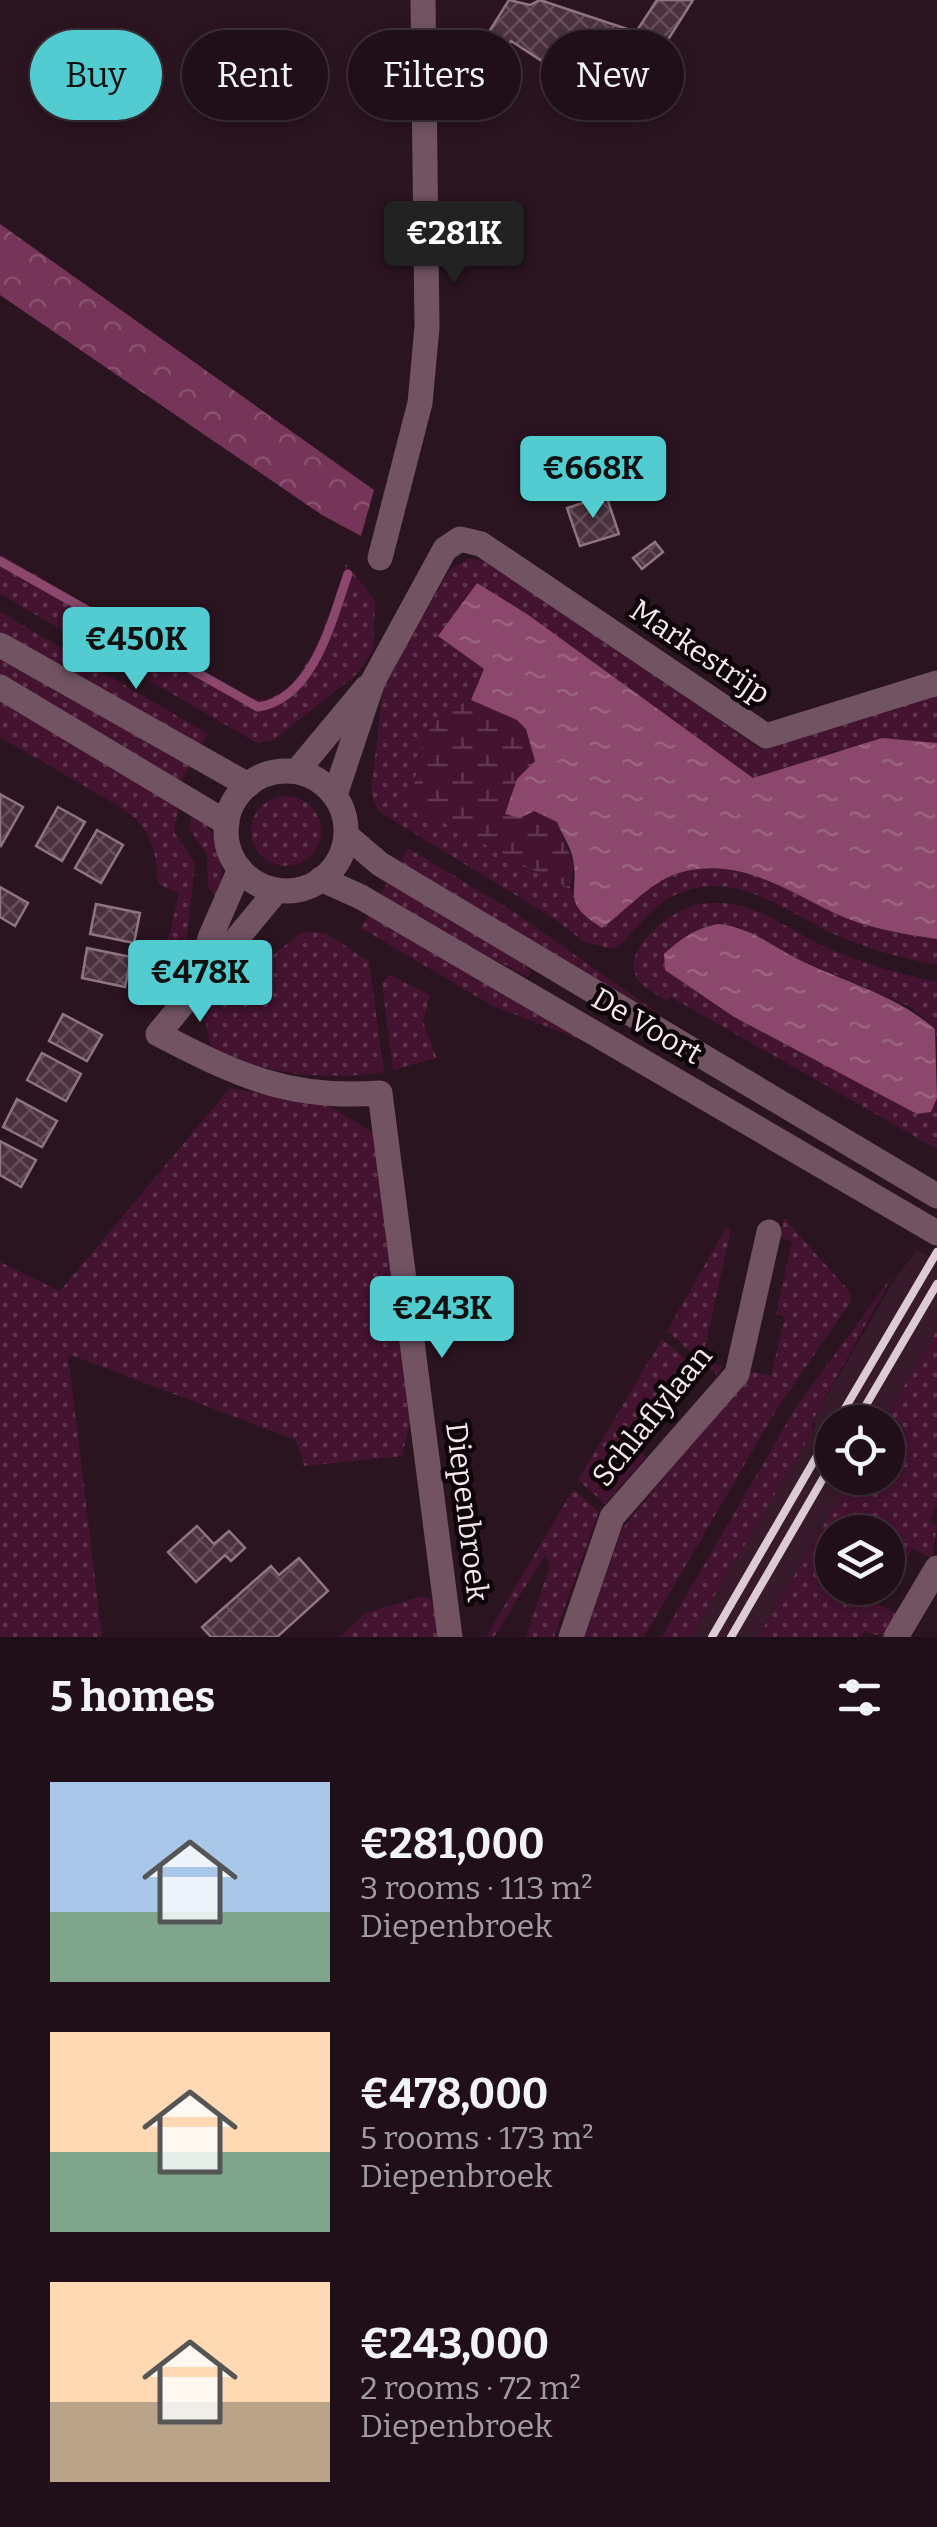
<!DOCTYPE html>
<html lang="en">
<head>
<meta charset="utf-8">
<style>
  body { margin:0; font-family:Bitter,serif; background:#2d1d25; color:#f1f3f6; height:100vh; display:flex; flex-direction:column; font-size:38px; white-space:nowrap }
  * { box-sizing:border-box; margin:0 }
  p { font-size:32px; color:#a29ca2 }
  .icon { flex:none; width:55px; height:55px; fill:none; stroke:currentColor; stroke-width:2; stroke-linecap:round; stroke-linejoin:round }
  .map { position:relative; height:1637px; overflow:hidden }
  .side { display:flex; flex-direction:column; background:#200f18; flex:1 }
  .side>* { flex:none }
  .banner { position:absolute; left:30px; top:30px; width:878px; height:90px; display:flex; gap:20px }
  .tools { position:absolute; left:815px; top:1405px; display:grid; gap:20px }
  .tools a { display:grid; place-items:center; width:90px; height:90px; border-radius:50%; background:#200f18; box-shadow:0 5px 15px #0003,0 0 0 2px #3d2f37; font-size:50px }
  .price { position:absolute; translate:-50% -85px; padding:0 22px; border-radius:10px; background:#52ccd0; color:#111; font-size:32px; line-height:65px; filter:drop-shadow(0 2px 5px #0008) }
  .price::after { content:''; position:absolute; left:50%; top:60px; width:30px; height:22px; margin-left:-15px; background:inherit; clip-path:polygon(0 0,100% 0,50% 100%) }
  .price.selected { background:#222; color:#fff }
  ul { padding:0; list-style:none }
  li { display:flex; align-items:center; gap:30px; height:250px; padding:0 50px }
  li span { display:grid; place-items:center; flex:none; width:280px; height:200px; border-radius:0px; color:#555 }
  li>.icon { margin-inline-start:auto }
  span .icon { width:120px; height:120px; fill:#fffc; stroke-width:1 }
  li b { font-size:42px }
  h2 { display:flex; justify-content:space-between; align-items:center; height:120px; padding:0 50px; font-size:42px }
  .pill { padding:0 35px; border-radius:45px; background:#200f18; box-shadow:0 5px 15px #0003,0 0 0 2px #3d2f37; font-size:35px; line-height:90px }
  .pill.selected { background:#52ccd0; color:#111 }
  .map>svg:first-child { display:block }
  .built { fill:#381b2a }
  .green { fill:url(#green-dots); fill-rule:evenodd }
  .forest { fill:url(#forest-crowns) }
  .wetland { fill:url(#wetland-marsh) }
  .water { fill:url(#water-ripples) }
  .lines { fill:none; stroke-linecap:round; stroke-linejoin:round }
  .stream { stroke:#8b486c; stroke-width:9 }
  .building { fill:url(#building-cross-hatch); stroke:#907482; stroke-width:2.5 }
  .minor { stroke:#715362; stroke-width:25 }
  .tertiary { stroke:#715362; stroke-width:25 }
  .rail { stroke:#dccbd3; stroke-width:8 }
  .labels { text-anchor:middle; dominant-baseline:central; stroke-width:9; stroke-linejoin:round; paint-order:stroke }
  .street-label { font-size:30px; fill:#f8e8ef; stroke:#0d0508 }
</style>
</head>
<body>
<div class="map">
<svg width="937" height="1637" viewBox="0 0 937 1637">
  <defs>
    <pattern id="green-dots" width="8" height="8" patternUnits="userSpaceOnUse" patternTransform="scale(2.5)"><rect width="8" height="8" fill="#441330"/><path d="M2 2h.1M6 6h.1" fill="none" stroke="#60354e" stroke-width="1.8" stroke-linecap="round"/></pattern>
    <pattern id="forest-crowns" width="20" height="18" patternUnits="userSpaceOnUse" patternTransform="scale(2.5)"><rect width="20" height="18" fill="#753458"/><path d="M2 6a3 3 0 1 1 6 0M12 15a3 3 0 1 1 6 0" fill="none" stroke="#895170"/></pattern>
    <pattern id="wetland-marsh" width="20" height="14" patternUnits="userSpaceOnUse" patternTransform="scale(2.5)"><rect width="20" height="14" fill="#441330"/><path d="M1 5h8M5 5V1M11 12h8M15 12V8" fill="none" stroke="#60354e"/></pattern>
    <pattern id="water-ripples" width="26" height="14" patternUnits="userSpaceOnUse" patternTransform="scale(2.5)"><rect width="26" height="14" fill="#8b486c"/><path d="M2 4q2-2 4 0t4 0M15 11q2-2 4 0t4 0" fill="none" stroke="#9c6281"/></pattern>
    <pattern id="building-cross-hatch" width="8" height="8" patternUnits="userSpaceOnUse" patternTransform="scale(2.5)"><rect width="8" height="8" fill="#4a313d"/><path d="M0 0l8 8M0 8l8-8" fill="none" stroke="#654f59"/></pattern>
  </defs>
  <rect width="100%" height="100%" fill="#2a1420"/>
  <path class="built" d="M917,1250L937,1261V1330L883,1422H832V1478H851L758,1637H690L815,1426L813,1420L896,1277Z"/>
  <g class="green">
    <path d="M0,554L243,695C250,697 259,701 267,699C310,688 334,601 346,564L375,601L373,650L356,675L273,740L257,743L0,594Z"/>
    <path d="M470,558L491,563L759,748L937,693V743L834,751L775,775L753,778L527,614L477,583L438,636L485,669L471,700C414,723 423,750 410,805L570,889L584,916L602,927C624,912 651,882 676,874C735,855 783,888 834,913C866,928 902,934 937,939V965C901,958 861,947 827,931C777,905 729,867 671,897C648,909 635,934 614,949L584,942L556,920L378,811L371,793L383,686L450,569Z"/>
    <path d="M0,612L208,734L199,749L0,634Z"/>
    <path d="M0,655L190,766L180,783L0,678Z"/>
    <path d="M0,695L179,802L174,832L195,863L182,984L160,973L179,894L158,884C156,849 152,830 122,808L0,737Z"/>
    <circle cx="286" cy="831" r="35"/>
    <path d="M193,811C219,833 228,865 218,898L208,887L207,855L189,828Z"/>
    <path d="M408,848L514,912L659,1014L398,865Z"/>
    <path d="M389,880L520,961L531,972L528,977L379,898Z"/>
    <path d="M723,903C759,906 785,927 817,943C854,961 896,973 937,982V1038L935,1029L911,1007L796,958L737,926L665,970L734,1017L917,1114L931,1112L937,1098V1149L671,997L667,1001C657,994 642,988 636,976C623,949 668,914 691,906C701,903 712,903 723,903Z"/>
    <path d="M370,913L594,1045L491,1005L361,928Z"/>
    <path d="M303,932L325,933L369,961L384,1072C327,1081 262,1076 211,1046C194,989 217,983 261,952L270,957Z"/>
    <path d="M389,975L430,995L423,1022L437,1058L393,1070L382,983Z"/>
    <path d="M230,1088L328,1105L375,1134L412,1414L402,1456L304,1466L296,1440L68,1354L102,1637H0V1262L60,1291Z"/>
    <path d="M784,1218L850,1292L851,1301L777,1409L644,1637H584L622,1529L751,1372L771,1376L785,1317L776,1314L792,1242L780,1237Z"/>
    <path d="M726,1228L731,1229L702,1360L723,1366L717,1375L667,1331Z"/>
    <path d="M893,1275L813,1420L812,1432L690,1637H662L795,1409Z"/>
    <path d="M937,1330V1506L929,1521L937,1526L932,1559L913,1548L879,1604L899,1616L887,1637L864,1632L861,1637H758L851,1478H888V1422H883ZM832,1532H888V1588H832Z"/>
    <path d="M662,1339L695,1367L629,1442L646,1457L605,1504L578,1480Z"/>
    <path d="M573,1489L599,1512L554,1637H526L550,1565L545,1555L494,1637H486Z"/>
    <path d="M422,1596L436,1603L440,1637H339L366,1613Z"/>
  </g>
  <path class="forest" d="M0,224L374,490L361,536L322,515L0,295Z"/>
  <path class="wetland" d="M471,700L517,720L526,728L535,761C517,782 511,790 520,818L534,811L557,822L574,865L570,889L410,805C423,751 414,723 471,700Z"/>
  <g class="water">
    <path d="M477,583L527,614L753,778L882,738L937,743V939C902,934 866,928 834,913C783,888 735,855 676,874C651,882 624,912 602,928C559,901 580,894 573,859C570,845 562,835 557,822L534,811L520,818L505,814L517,779L535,761L526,729L517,720L471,700L484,669L438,636Z"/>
    <path d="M718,924C749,927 769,944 796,958C843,982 895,994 935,1029L937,1098L931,1112L917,1114L734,1017L665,970L664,954C682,938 694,929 718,924Z"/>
  </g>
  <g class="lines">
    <path class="stream" d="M0,561L258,707C314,699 332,619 348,574"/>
  </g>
  <g class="building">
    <path d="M509,0L530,5L540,0L636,32L657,0H693L634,94L593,68L587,77L551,55L545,63L511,41L505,51L485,38Z"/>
    <path d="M606,495L619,534L580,546L567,508Z"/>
    <path d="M655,542L663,552L642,569L633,558Z"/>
    <path d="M0,794L23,807L1,846L0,845Z"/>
    <path d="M58,807L85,822L62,861L36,846Z"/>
    <path d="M97,830L123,845L101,883L75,868Z"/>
    <path d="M0,887L28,903L15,926L0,917Z"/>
    <path d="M96,904L140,913L134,943L90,934Z"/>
    <path d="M87,948L131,957L125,987L82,978Z"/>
    <path d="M63,1014L102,1035L87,1061L49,1041Z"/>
    <path d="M42,1053L81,1074L66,1101L27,1080Z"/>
    <path d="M17,1099L57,1121L42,1147L3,1127Z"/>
    <path d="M0,1141L36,1160L21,1187L0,1175Z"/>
    <path d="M197,1526L214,1544L229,1531L245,1548L231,1561L225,1555L196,1582L168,1552Z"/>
    <path d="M299,1558L328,1591L277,1637H211L202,1627L271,1566L279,1575Z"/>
  </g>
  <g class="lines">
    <g class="minor">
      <path d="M380,558L420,403L427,327L423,0"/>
      <path d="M297,771L366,688"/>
      <path d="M335,795L373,681L445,549L460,539L481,544L766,736L937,683"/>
      <path d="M277,890L158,1034C237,1075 289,1100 380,1093L450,1637"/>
      <path d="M199,982L210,938L240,869"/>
      <path d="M571,1637L612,1517L737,1374L769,1232"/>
      <path d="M896,1637L937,1568"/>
    </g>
    <g class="tertiary">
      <path d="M0,645L248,785"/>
      <path d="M0,687L227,823"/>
      <circle cx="286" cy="831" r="60"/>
      <path d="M346,835L380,864L937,1196"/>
      <path d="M321,879L361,897L937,1233"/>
    </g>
    <g class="rail">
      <path d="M837,1422L937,1252"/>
      <path d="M856,1422L937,1284"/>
      <path d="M712,1637L832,1430"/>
      <path d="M731,1637L832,1463"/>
    </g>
  </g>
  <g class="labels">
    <g class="street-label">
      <text transform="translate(700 652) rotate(34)">Markestrijp</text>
      <text transform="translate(647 1026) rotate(30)">De Voort</text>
      <text transform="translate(652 1416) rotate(-51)">Schlaflylaan</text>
      <text transform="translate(467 1512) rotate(83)">Diepenbroek</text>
    </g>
  </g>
</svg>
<div class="tools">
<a><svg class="icon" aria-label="locate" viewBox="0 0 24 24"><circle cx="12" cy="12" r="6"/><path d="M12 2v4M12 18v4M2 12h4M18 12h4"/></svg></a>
<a><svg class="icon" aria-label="layers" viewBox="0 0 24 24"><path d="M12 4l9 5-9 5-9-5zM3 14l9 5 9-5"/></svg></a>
</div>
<b class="price selected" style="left:454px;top:286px">€281K</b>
<b class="price" style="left:593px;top:521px">€668K</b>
<b class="price" style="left:136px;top:692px">€450K</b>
<b class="price" style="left:200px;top:1025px">€478K</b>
<b class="price" style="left:442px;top:1361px">€243K</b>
<div class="banner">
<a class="pill selected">Buy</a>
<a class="pill">Rent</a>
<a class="pill">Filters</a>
<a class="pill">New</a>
</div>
</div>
<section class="side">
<h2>5 homes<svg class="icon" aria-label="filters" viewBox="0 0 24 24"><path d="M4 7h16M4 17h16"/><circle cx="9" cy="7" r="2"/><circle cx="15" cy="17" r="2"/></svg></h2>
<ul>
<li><span style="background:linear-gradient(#a9c7e8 65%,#7fa58c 0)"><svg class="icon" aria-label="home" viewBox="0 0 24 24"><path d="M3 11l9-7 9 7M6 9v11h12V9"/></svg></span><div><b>€281,000</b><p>3 rooms · 113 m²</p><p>Diepenbroek</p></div></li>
<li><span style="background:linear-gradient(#ffd9b3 60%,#7fa58c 0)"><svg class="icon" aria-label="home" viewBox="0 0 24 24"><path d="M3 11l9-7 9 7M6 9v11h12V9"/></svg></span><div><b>€478,000</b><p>5 rooms · 173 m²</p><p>Diepenbroek</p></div></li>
<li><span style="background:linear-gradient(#ffd9b3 60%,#b9a48a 0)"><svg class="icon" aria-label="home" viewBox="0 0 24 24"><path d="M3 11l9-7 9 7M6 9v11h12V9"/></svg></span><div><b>€243,000</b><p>2 rooms · 72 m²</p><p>Diepenbroek</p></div></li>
</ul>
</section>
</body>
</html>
